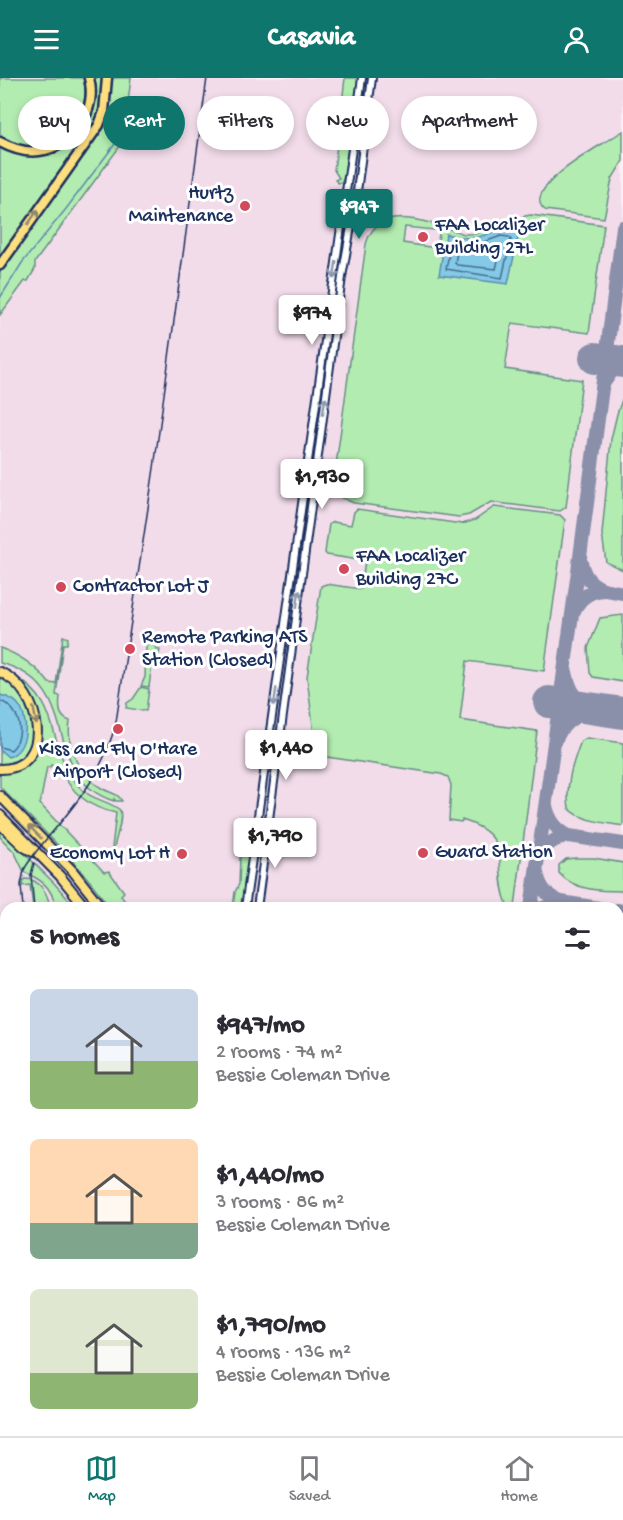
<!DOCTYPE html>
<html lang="en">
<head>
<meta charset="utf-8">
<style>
  body { margin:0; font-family:"Gochi Hand",sans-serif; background:#f2f2f3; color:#2b2b33; height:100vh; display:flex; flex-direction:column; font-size:22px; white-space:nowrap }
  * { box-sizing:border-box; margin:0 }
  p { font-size:20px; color:#7c7c81 }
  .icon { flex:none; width:33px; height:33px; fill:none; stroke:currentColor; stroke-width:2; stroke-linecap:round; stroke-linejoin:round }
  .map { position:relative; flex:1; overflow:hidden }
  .drawer { position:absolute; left:0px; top:824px; width:624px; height:536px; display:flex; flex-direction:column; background:#fff; border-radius:18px 18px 0 0; box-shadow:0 3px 9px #0003 }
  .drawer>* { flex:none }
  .guide { position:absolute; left:18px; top:18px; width:588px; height:54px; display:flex; gap:12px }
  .price { position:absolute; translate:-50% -51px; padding:0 14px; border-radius:6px; background:#fff; color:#222; font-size:20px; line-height:39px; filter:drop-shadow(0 2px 3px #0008) }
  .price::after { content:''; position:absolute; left:50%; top:36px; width:18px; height:14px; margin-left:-9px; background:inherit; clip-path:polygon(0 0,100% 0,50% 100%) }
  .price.selected { background:#0f766e; color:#fff }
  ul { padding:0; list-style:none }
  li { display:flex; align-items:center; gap:18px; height:150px; padding:0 30px }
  li span { display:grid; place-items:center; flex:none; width:168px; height:120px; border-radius:9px; color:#555 }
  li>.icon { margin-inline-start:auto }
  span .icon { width:72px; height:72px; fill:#fffc; stroke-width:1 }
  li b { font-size:26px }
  h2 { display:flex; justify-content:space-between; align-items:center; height:72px; padding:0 30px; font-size:26px }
  .pill { padding:0 21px; border-radius:27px; background:#fff; box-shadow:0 3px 9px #0003; font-size:21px; line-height:54px }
  .pill.selected { background:#0f766e; color:#fff }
  header { display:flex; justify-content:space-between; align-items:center; height:78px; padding:0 30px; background:#0f766e; color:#fff; font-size:27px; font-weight:800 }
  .menu { display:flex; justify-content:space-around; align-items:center; height:84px; border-top:2px solid #e1e1e2; background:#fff; font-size:16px; color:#7c7c81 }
  .menu a { display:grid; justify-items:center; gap:3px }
  .menu .selected { color:#0f766e }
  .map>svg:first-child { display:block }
  .built { fill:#f2dcea }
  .green { fill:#b3ecb0; stroke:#678e87; stroke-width:1.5 }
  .water { fill:#84c9e5; stroke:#5a8baf; stroke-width:1.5 }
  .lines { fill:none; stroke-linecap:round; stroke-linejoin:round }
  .shore { stroke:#456d94; stroke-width:1.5 }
  .stream { stroke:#5a8baf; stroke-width:1.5 }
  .taxiway { stroke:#8a8faa; stroke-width:14 }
  .runway { stroke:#8a8faa; stroke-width:32 }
  .minor-casing { stroke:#1b2f5e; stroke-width:10 }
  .major-casing { stroke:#1b2f5e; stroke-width:12 }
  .highway-casing { stroke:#1b2f5e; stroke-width:13 }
  .minor { stroke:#fff; stroke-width:6 }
  .major { stroke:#fedf80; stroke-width:8 }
  .highway { stroke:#fedf80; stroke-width:8 }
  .tram { stroke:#1b2f5e; stroke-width:1.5 }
  .oneway { stroke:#8c876f }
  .oneway2 { stroke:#8d97ae }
  .poi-dot { fill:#d1495b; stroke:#fff; stroke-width:2 }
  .labels { text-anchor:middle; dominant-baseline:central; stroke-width:6; stroke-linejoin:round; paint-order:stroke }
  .poi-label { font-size:20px; fill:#1b2f5e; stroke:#fff; text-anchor:start }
</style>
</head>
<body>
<header><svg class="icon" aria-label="menu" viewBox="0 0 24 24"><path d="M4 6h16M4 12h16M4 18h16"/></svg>Casavia<svg class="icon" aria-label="person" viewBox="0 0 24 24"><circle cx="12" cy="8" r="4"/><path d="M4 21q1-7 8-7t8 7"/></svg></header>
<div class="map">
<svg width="623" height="1358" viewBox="0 0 623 1358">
  <rect width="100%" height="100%" fill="#f9eff5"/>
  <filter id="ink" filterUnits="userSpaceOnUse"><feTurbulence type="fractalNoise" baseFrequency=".0167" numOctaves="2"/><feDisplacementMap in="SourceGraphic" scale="12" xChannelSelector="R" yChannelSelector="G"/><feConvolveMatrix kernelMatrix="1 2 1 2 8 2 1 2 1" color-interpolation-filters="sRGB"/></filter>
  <g filter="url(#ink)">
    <g class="built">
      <path d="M122,0H623V1358H151L140,1353H618V830H6V1070L0,1069V211L115,61Z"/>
      <path d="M8,1353H88L94,1358H22Z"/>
    </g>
    <g class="green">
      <path d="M0,0H83C97,47 37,90 0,56Z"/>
      <path d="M92,0H102L100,32L94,48L0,179V68C47,96 105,54 92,0Z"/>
      <path d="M111,0H131L123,64L35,184V191L28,203H25L0,237V192L103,47L109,30Z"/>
      <path d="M345,0H358L344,98L342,104L338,105L335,102L339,100L334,92Z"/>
      <path d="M623,53V83L612,101L604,140L545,132C517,111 607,64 623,53Z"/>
      <path d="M531,137L604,147L589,255L512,245L505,291L582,302L566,429L560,433L491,424L469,437L459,439L354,425C340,420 335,417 334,402L366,166C375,133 408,139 434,146V152L405,149L403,165L436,170L441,148L464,156H475L498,147H514L525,138Z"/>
      <path d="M623,319V492L606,484L602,456L611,361L617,336Z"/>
      <path d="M494,429L560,437L565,442L544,593L467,583L460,642L537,653L515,829H506L505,827L507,826C491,788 517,759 462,742L461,744L449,742L451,707L448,699L441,696L320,678L316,673L307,599L321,508L326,506L361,511L365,483L327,477L325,475L329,446L333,444L351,447L354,434L357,431L462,446L475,442Z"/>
      <path d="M623,537V604L593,599L590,595L588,570L600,540Z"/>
      <path d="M63,558L68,560L67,566H63L56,617L60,618C59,629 58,639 70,643C66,670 79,698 103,711C110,715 118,715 122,723H116L114,721V723C37,698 87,607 0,585V570C20,577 36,588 49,605L56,606Z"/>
      <path d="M149,566L156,567V571L160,572L159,576H155L153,578L149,609L141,608L145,599L146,569Z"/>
      <path d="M0,597C8,602 16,607 22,615C36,633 41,676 14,685C10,686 4,687 0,687Z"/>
      <path d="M13,597C64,625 46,669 77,706C90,723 106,721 120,732C123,743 116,758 114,770H112L116,735C89,730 70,713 59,689H56L51,687L50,689H47L40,726L104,794L109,793L124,814L121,817L128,829H109C79,784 38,748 0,709V694L10,693L23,688C44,641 48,636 13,597Z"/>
      <path d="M141,609L149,611L146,633L126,630L127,625L133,621Z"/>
      <path d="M587,660L623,665V748C607,745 580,743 569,730C565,707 573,684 581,663Z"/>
      <path d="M244,749L248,750L252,756L242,829H233L235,814L239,806L240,779L244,768L243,760Z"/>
      <path d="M0,751L54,805L75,829H56C51,808 42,802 24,794L15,775L0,759Z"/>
      <path d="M575,780H594L623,785V813C602,813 574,813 559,795V787L566,781Z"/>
      <path d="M25,801C40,801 48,816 50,829H33L30,807L22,808L23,802Z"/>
    </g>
    <g class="water">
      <path d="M500,151L519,155L508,206L439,197L446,156C473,162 474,162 500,151Z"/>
      <path d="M0,617C7,619 12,620 17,625C30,640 29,672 8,679L0,672Z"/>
    </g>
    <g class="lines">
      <g class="shore">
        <path d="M501,158L509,159L511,161L502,200L446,191L451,165L476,167Z"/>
        <path d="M498,167L501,170L496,191L457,187L455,185L457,174H479Z"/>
        <path d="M0,623C19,629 27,657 11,672L0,669"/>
      </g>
      <path class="stream" d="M0,220L22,185L66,131L115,66"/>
      <g class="taxiway">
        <path d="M603,306L612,293L623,287"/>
        <path d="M607,512L623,515"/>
        <path d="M574,533C580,519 591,512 607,512C592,508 584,499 581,484"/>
        <path d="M557,659C564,643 578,636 594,631C576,621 570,615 566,594"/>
        <path d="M546,728C549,742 556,752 569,758"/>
        <path d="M538,778C547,766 555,760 569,758L623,766"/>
        <path d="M537,795C540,810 547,818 561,824L543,830"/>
        <path d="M561,824L599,830"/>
        <path d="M531,830L580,479L623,149"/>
        <path d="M618,832L623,833"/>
      </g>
      <g class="runway">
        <path d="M595,280L623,284"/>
        <path d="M549,624L623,635"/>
      </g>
      <g class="minor-casing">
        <g id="minor">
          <path d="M245,830L362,0"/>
          <path d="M257,830L342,199L356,121L372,0"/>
        </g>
      </g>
      <g class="major-casing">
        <g id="major">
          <path d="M0,594C43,613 55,691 0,691"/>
          <path d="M0,718L72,792L102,830"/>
          <path d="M0,737L60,798L86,830"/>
          <path d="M0,746L24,769L33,774"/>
          <path d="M0,1296L6,1298"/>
          <path d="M0,1303L6,1307"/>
          <path d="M98,1353L108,1358"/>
          <path d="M127,1353L137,1358"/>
          <path d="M115,1358V1353"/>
        </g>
      </g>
      <g class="highway-casing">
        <g id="highway">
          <path d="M0,64C13,71 30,76 45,72C76,65 97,31 89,0"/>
          <path d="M0,187L99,47L104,34L107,0"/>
        </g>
      </g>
      <use href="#minor" class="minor"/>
      <use href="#major" class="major"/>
      <use href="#highway" class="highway"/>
      <g class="tram">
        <path d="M23,830L21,807L24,792C32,777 44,764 55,751C84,716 105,689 116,644L154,390L207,0"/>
        <path d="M34,830L31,797L34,785"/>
      </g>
    </g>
    <defs><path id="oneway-shaft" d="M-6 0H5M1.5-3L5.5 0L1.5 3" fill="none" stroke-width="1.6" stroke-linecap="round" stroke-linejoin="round" transform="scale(1.5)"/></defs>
    <g class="oneway">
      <use href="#oneway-shaft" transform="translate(33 139) rotate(-55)"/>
      <use href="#oneway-shaft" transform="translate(35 638) rotate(79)"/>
      <use href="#oneway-shaft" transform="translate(35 754) rotate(-134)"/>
    </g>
    <g class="oneway2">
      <use href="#oneway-shaft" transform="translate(335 192) rotate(98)"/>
      <use href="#oneway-shaft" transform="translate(324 328) rotate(-82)"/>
      <use href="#oneway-shaft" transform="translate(298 521) rotate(-82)"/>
      <use href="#oneway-shaft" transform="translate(275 619) rotate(98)"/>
    </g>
  </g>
  <g class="poi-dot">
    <circle cx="245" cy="128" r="6"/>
    <circle cx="423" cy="159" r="6"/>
    <circle cx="344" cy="491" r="6"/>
    <circle cx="61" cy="509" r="6"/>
    <circle cx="130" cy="571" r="6"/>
    <circle cx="118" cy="651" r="6"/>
    <circle cx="423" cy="775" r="6"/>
    <circle cx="182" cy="776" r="6"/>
  </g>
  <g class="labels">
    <g class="poi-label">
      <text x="233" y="116" text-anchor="end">Hurtz<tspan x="233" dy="23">Maintenance</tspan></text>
      <text x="435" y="148">FAA Localizer<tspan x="435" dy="23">Building 27L</tspan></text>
      <text x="356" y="479">FAA Localizer<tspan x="356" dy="23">Building 27C</tspan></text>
      <text x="73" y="509">Contractor Lot J</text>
      <text x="142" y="560">Remote Parking ATS<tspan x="142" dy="23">Station (Closed)</tspan></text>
      <text x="118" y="672" text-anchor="middle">Kiss and Fly O'Hare<tspan x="118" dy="23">Airport (Closed)</tspan></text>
      <text x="435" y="775">Guard Station</text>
      <text x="170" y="776" text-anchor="end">Economy Lot H</text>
    </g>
  </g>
</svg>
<b class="price selected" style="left:359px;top:162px">$947</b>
<b class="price" style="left:312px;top:268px">$974</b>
<b class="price" style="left:322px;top:432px">$1,930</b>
<b class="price" style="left:286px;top:703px">$1,440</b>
<b class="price" style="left:275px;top:791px">$1,790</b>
<div class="guide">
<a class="pill">Buy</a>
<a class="pill selected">Rent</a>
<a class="pill">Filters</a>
<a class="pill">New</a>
<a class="pill">Apartment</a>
</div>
<section class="drawer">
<h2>5 homes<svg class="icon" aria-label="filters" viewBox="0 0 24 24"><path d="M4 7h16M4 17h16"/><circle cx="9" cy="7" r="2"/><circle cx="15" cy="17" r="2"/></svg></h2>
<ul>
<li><span style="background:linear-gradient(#c9d6e8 60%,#8fb573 0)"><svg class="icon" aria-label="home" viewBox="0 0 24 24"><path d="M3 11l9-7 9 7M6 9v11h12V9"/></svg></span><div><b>$947/mo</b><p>2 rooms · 74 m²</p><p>Bessie Coleman Drive</p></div></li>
<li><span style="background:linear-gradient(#ffd9b3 70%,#7fa58c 0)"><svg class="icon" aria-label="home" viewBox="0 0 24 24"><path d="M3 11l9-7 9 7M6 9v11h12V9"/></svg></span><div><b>$1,440/mo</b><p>3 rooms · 86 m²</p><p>Bessie Coleman Drive</p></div></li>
<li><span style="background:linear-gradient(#dfe7d0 70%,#8fb573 0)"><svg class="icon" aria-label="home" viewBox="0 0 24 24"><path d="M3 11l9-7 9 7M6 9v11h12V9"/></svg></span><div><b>$1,790/mo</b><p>4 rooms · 136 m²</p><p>Bessie Coleman Drive</p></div></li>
</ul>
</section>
</div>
<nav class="menu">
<a class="selected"><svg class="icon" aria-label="map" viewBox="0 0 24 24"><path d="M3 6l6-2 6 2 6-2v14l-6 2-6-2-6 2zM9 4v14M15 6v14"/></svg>Map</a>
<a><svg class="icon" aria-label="saved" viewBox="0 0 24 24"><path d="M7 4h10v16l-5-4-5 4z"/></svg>Saved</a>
<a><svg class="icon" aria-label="home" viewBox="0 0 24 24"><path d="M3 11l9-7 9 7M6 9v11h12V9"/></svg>Home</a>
</nav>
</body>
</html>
